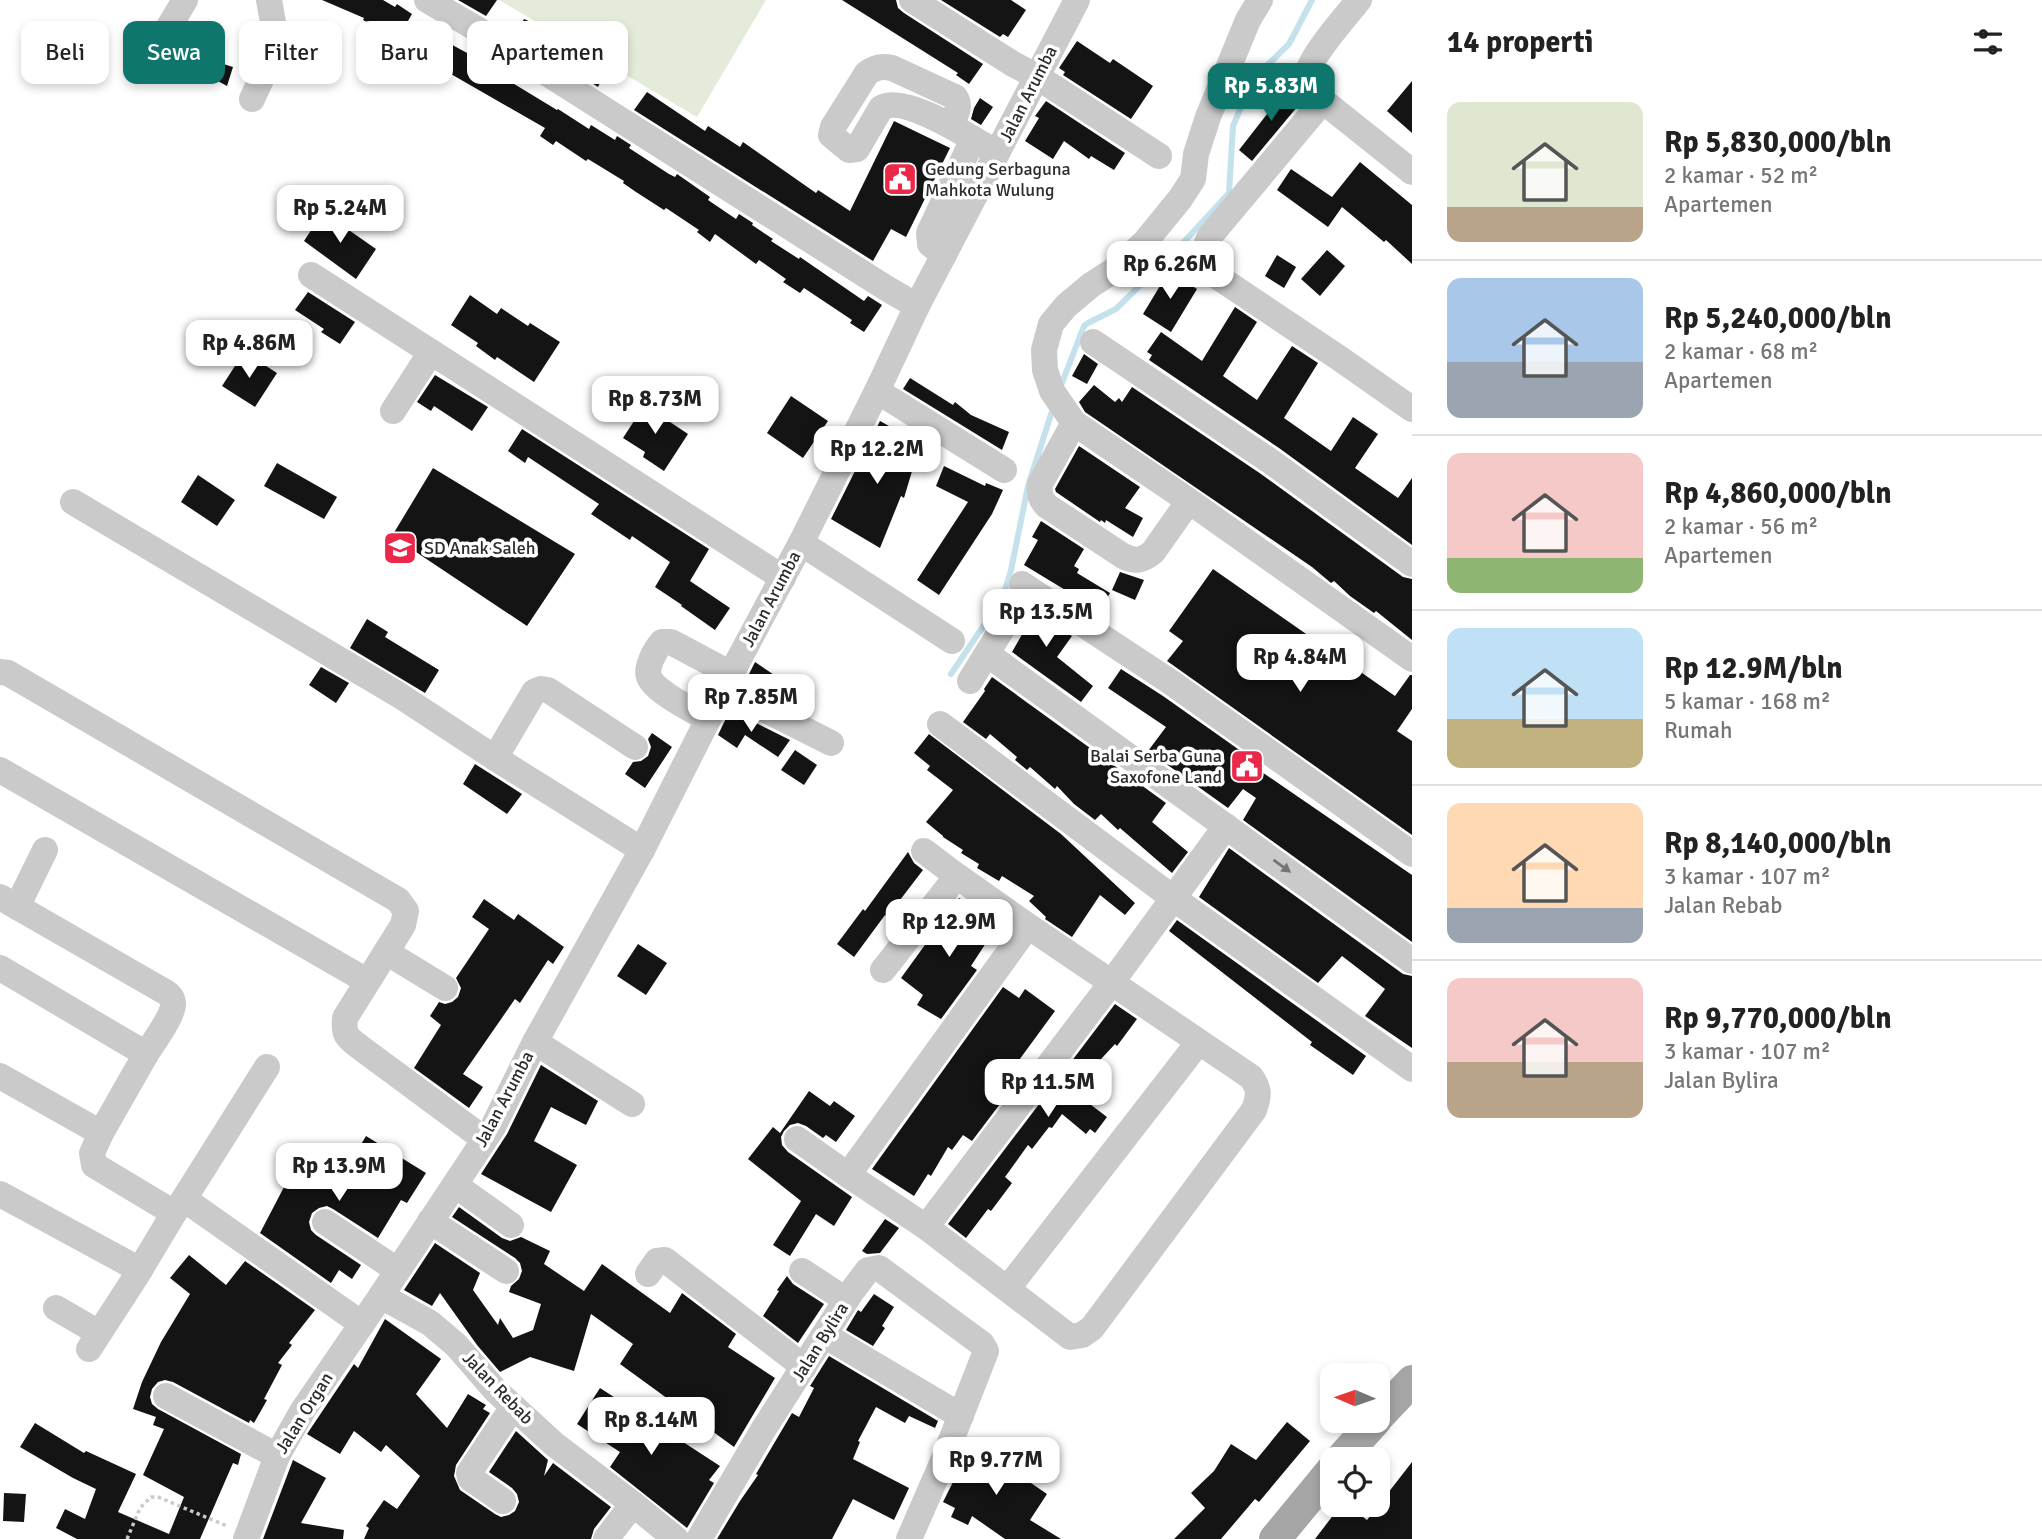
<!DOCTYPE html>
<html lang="id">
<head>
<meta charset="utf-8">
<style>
  body { margin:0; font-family:Signika,sans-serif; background:#f2f2f2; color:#222; height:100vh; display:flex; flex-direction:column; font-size:26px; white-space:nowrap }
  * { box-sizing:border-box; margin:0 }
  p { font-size:23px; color:#767676 }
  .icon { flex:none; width:38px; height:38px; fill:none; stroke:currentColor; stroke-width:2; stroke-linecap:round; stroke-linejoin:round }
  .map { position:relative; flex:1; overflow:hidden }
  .details { display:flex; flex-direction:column; background:#fff; width:630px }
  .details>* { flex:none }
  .banner { position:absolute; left:21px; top:21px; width:665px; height:63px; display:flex; gap:14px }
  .needle { width:46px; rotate:272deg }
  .buttons { position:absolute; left:1320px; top:1363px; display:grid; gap:14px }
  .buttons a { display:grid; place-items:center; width:70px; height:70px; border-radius:14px; background:#fff; box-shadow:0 4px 10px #0003; font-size:35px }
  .price { position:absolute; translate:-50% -60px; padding:0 16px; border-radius:14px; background:#fff; color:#222; font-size:23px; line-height:46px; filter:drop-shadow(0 2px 4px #0008) }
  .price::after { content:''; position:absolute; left:50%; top:42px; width:21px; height:16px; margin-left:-10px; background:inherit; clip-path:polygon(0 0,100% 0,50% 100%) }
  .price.on { background:#0f766e; color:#fff }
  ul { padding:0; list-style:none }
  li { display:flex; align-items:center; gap:21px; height:175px; padding:0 35px }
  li+li { border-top:2px solid #e0e0e0 }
  li span { display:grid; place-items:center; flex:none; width:196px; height:140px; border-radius:14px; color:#555 }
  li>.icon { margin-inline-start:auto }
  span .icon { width:84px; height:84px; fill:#fffc; stroke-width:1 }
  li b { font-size:30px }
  h2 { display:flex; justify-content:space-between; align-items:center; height:84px; padding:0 35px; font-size:30px }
  .tag { padding:0 24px; border-radius:14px; background:#fff; box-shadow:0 4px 10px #0003; font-size:24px; line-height:63px }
  .tag.on { background:#0f766e; color:#fff }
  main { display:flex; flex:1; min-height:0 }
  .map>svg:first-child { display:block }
  .green { fill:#e5ebda }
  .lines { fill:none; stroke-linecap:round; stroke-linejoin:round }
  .stream { stroke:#c5e1ec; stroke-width:6 }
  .building { fill:#141414 }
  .path { stroke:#cacaca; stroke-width:3.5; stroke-dasharray:3.5 3.5; stroke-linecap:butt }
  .minor { stroke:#cacaca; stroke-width:26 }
  .major { stroke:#a5a5a5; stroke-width:32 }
  .oneway { fill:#747474 }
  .labels { text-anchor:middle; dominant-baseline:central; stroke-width:7; stroke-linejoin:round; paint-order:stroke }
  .street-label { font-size:18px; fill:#2d2d2d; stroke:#fff }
  .poi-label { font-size:18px; fill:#2d2d2d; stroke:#fff; text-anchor:start }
</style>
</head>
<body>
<main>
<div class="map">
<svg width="1412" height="1539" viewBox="0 0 1412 1539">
  <rect width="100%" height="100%" fill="#fff"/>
  <path class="green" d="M499,0H766L697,117Z"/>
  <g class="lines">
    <g class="stream">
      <path d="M1060,388L1084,326L1088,323L1116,309L1182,244L1229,193L1233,126L1253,79L1289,44L1312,0"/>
      <path d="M951,674L1003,597L1011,570L1028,486L1054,405"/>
    </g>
  </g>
  <g class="building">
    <path d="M322,0H383L395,7L397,4L412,14L408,21L493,67L491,70L557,110L558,109L589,129L591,125L615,140L617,136L631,145L629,148L669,174L675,177L677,174L690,183L710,197L708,200L736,219L739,214L753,223L752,225L773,239L771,241L799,259L800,257L864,301L868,296L882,305L864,332L850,323L852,320L804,288L800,293L783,282L786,279L759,260L756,264L715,234L710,242L697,232L699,230L666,208L664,210L636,192L623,183L624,181L588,159L586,161L556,141L553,145L540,136L545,128L437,66L418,51L363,20L364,18Z"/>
    <path d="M458,0H497L486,16Z"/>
    <path d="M842,0H896L898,8L904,13L983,64L969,84L956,75L958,73Z"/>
    <path d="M941,0H1011L1026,10L1008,37L1003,34L1000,37Z"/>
    <path d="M524,19L544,28L542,32L582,48L578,55L607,69L598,87L516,35Z"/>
    <path d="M187,30L206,40L198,56L233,67L227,86L172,56Z"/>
    <path d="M1077,41L1110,63L1113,59L1153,86L1131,119L1063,75L1065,72L1059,68Z"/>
    <path d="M1412,81V133L1387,111Z"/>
    <path d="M1289,86L1295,91L1302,101L1252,161L1239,150Z"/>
    <path d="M647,92L705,131L708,126L740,147L743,142L816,193L818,190L850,211L894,121L950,148L906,237L891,229L873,261L634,110Z"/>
    <path d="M980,98L993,107L981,125L971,119L974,108Z"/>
    <path d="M1046,101L1125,153L1114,170L1091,156L1089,159L1064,141L1053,159L1025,141L1039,118L1035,116Z"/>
    <path d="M1360,162L1412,205V264L1386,240L1384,242L1342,207L1328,227L1277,190L1291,169L1332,197Z"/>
    <path d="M323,212L376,249L356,279L304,241Z"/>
    <path d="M1327,250L1345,266L1320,296L1301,279Z"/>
    <path d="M1277,255L1296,267L1284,288L1265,276Z"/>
    <path d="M1169,271L1197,289L1171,332L1143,314Z"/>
    <path d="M308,292L355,322L340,344L321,332L324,329L295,310Z"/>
    <path d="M470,295L497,314L501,308L528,326L530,323L560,342L534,382L497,357L495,360L476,346L478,343L451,325Z"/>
    <path d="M1235,307L1257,322L1223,376L1257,400L1292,346L1318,363L1284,418L1331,451L1353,417L1378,434L1355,468L1398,498L1412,478V545L1279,448L1149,360L1152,355L1147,352L1161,332L1202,361Z"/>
    <path d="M244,352L277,373L255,407L222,386Z"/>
    <path d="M1084,354L1098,364L1087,384L1072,376Z"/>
    <path d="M435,375L488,407L472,431L434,406L431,411L417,402Z"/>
    <path d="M910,378L953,405L955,402L971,415L1009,432L1002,450L903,389Z"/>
    <path d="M1094,385L1115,402L1119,398L1122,402L1132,387L1261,474L1403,577L1412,579V640L1376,611L1374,613L1350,596L1334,581L1331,583L1312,567L1085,412L1079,402Z"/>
    <path d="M791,396L828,421L803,458L767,433Z"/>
    <path d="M647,401L661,410L658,414L688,434L664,471L643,457L645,452L623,438Z"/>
    <path d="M880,421L898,431L894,440L919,448L904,498L901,496L880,548L831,519Z"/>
    <path d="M522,429L709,549L690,581L730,608L715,630L681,606L682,605L655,587L670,562L632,536L630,540L591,514L599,504L528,457L525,463L508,451Z"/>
    <path d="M1079,446L1140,487L1125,508L1143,518L1133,537L1106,520L1105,523L1101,520L1100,522L1056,492L1055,489Z"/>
    <path d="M277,463L337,497L324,519L264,486Z"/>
    <path d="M944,466L985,486L986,483L1003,490L992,514L939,595L917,580L968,502L936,486Z"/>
    <path d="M433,468L575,554L527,626L392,536Z"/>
    <path d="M198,475L235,500L217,526L181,502Z"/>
    <path d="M1041,521L1084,549L1074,566L1079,569L1077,573L1110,593L1100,611L1024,565L1038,540L1032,537Z"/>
    <path d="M1213,569L1395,696L1410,675H1412V709L1397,731L1412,741V835L1167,661L1183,641L1169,631Z"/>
    <path d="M1120,572L1144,580L1135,600L1112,590Z"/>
    <path d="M1015,598L1072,636L1057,657L1093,686L1081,702L1012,652L1024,631L1017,627L1015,621L1011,616L1004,614Z"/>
    <path d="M367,619L388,632L385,637L439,670L425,693L350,648Z"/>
    <path d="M755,662L783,681L773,696L745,682Z"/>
    <path d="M321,667L349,683L336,703L309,685Z"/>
    <path d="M1121,669L1163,696L1262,766L1259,770L1412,875V942L1243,820L1256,798L1243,789L1228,808L1148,751L1166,727L1108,688Z"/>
    <path d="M992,677L1166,803L1152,822L1188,852L1172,873L1120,828L1118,830L1101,814L1095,820L1074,804L1057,786L1055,789L1030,767L1027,770L1015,760L1017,757L990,734L986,739L963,722L985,691L984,689Z"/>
    <path d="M730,710L790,740L778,757L745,735L737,748L718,735Z"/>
    <path d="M652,733L672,747L645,788L625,774L633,762L641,761L648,756L651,747L648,739Z"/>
    <path d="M929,734L1061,834L1135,903L1125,915L1100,895L1072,937L1045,919L1046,917L1029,901L1034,896L1002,876L999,881L977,868L979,864L961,853L963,850L943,837V836L926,822L953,790L927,770L930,766L914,753Z"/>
    <path d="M795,750L817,765L804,785L781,770Z"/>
    <path d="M475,764L522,794L507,814L463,784Z"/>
    <path d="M1229,848L1403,974L1412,976V1048L1365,1016L1385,989L1342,956L1318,983L1199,897Z"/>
    <path d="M908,852L914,863L923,870L887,917L885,915L854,957L837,944L863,909L865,911Z"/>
    <path d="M959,898L974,908L971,913L997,926L971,966L977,970L941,1019L917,1005L923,995L901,978Z"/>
    <path d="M484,899L514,920L518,914L564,947L553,964L548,960L520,1003L515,999L463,1074L483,1087L469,1108L414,1068L441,1025L430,1016L439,1002L445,1004L452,1002L458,997L461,988L456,978L489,929L472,917Z"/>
    <path d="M1177,920L1366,1056L1353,1075L1310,1045L1312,1042L1169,931Z"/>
    <path d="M638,944L667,963L646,995L617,976Z"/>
    <path d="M1003,987L1019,998L1025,989L1055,1011L995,1093L1003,1100L972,1141L963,1135L952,1150L948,1147L931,1176L928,1174L914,1196L872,1169Z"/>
    <path d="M1115,1004L1137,1019L1117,1046L1115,1044L1077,1085L1078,1086L1074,1092L1107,1117L1095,1133L1090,1129L1086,1134L1062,1114L1052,1128L1049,1127L1032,1149L1028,1145L1005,1177L1012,1183L991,1211L988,1209L966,1238L948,1224Z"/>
    <path d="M541,1065L598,1101L586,1125L551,1107L534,1141L577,1165L551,1212L481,1174L507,1134Z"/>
    <path d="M809,1091L830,1106L834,1101L855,1116L836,1142L826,1135L823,1138L806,1126L798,1123L790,1125L784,1131L781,1137L782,1145L788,1152L852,1197L834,1226L816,1214L790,1256L773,1245L801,1201L748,1159L773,1127L780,1133Z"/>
    <path d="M366,1136L426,1173L407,1203L401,1200L378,1238L333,1209L327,1206L319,1208L312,1213L309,1222L311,1230L316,1235L361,1265L352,1279L339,1270L331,1283L260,1233L284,1187L279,1184L298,1150L343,1175Z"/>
    <path d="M459,1207L502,1238L510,1241L521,1237L550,1251L544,1264L584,1291L602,1264L670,1313L682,1293L736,1334L728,1347L775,1378L734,1447L620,1364L633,1344L591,1314L574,1371L530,1357L500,1372L477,1345L440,1293L432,1306L404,1290L435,1243L480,1273L473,1290L498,1325L500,1318L513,1338L533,1330L541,1304L509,1292L511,1286L519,1279L522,1271L520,1263L515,1258L452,1217Z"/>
    <path d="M885,1219L899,1228L880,1253L867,1254L862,1251Z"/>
    <path d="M189,1255L226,1285L245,1261L315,1310L289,1343L292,1345L278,1363L282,1365L264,1399L267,1400L254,1423L250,1420L249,1423L173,1382L165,1380L158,1382L152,1389L150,1397L152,1404L158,1409L241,1454L238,1465L233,1463L200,1539H77L56,1528L65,1509L85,1519L96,1489L73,1478L20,1447L35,1423L84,1453L86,1451L136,1474L118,1512L169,1534L184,1497L143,1475L164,1429L153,1425L156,1417L133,1409L142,1382L161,1342L190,1294L170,1278Z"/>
    <path d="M787,1276L793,1284L824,1304L798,1343L763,1316L779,1291L777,1290Z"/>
    <path d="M874,1294L894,1307L882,1326L885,1328L873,1346L846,1330L858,1310L861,1312Z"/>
    <path d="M385,1319L441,1359L416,1394L447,1428L468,1394L486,1405L483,1409L490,1413L456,1465L454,1476L460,1490L495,1514L501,1517L509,1515L515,1511L519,1502L517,1494L512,1488L489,1472L516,1431L548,1460L544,1476L553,1463L611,1507L594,1529L591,1539H364L369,1528L366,1526L384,1500L397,1509L420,1476L386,1445L381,1452L354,1431L340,1454L307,1434L354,1364L358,1368Z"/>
    <path d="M829,1356L938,1421L935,1428L909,1416L905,1423L876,1407L858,1441L860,1442L853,1459L909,1488L894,1520L853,1499L832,1539H717L740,1501L758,1475L756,1474L792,1413L799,1417L814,1388L810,1386Z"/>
    <path d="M600,1388L720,1466L709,1480L714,1483L687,1528L610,1467L620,1452L577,1424Z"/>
    <path d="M1287,1422L1310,1441L1259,1502L1255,1499L1221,1539H1174L1205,1508L1191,1493L1214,1471L1231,1444L1256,1460Z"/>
    <path d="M967,1442L989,1455L990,1453L1009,1464L1029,1480L1028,1481L1047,1494L1030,1520L1061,1539H1005L972,1516L968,1525L951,1517L955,1508L943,1502L961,1466L958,1465Z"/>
    <path d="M293,1460L326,1478L301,1523L344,1530L343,1539H263Z"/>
    <path d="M1412,1462V1539H1315L1341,1505H1347L1367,1520Z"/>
    <path d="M4,1493L26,1494L24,1522L3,1521Z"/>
  </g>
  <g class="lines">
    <path class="path" d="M127,1539L140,1508L151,1497H158L227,1526"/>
    <g class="minor">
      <path d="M427,0L477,29L886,288L917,306"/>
      <path d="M912,0L1013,64L1036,76L1159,156"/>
      <path d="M1260,0L1248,20L1208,117L1196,154L1193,179L1180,199L1144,243L1113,271L1091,285L1066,306L1051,324L1044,350L1045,370L1052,391L1074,423L1189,501L1412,659"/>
      <path d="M1359,0C1348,14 1304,63 1307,78C1309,87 1317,94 1323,101L1412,172"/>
      <path d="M149,60L185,0"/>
      <path d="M252,99L277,45L269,0"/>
      <path d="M1323,101L1210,236C1202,251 1203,263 1215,275L1339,358L1412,409"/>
      <path d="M951,125C955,116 962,106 955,97L892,68C882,66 876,67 867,73L833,127L831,135L849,150L857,149L881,108C905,93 974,140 997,153"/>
      <path d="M944,255L930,244L929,233L973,139"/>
      <path d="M311,275L783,578"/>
      <path d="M1093,342L1270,461L1412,564"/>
      <path d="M877,391L1004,470"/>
      <path d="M393,411L431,352"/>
      <path d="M1074,423L1040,484C1039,494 1040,499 1047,506L1123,556C1135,562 1142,561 1153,552L1189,501"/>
      <path d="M73,502L399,695L495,758L642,850"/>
      <path d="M801,543L952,641"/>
      <path d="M1022,584L1172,683L1412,854"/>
      <path d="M987,654L1412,961"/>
      <path d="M0,672L8,673L398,900L406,911L403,925L345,1018C343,1036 348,1038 361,1048L484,1139"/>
      <path d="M970,681L1002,629"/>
      <path d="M724,689L831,743"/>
      <path d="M708,719C694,711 655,692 649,677C645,667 656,649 662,642H671L731,674"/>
      <path d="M940,724L1173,898L1412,1069"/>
      <path d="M495,758L534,692L541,689L548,690L635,747"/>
      <path d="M0,770L367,981"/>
      <path d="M924,851L957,876L1028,926L1251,1077C1260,1089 1259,1096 1254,1110L1092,1328L1082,1335L1070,1337L926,1227L848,1175L1028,926"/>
      <path d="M0,897L167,993C171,997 172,997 173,1003C174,1015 153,1043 146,1054"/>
      <path d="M17,907L45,850"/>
      <path d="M386,952L445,988"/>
      <path d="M0,968L146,1054L101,1133L92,1153L94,1165L174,1213L184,1199L362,1324"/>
      <path d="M883,970L957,876"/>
      <path d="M535,1042L632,1104"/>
      <path d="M0,1076L101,1133"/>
      <path d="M797,1139L848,1175"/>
      <path d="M455,1185L511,1225"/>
      <path d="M0,1194L140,1270"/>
      <path d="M184,1199L267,1067"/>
      <path d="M430,1221L506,1271"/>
      <path d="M325,1222L397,1270"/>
      <path d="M926,1227L1112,982L1226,826"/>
      <path d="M802,1271L846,1300"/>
      <path d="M648,1274L657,1261L665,1260L804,1367"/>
      <path d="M1008,1288L1198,1043"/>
      <path d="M381,1296L430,1323L456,1345L496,1391L554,1444L633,1504L676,1539"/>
      <path d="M56,1308L99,1333"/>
      <path d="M824,1335L961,1416"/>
      <path d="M89,1349L135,1278L174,1213"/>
      <path d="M166,1396L277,1456"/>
      <path d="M503,1501L470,1478L469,1473L513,1407"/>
      <path d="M246,1539L277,1456L303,1410L381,1296L493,1127L535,1042L642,850L731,674L801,543L877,391L917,306L1077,0"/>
      <path d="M606,1539L633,1504"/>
      <path d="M699,1539L763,1430L852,1291L868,1270L879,1268L982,1344L986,1351L943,1461L909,1539"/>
    </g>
    <g class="major">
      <path d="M1377,1418L1412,1381"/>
      <path d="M1340,1460L1375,1421"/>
      <path d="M1275,1539L1332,1470"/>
    </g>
  </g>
  <defs><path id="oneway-solid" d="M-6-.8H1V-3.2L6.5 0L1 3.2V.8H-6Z" transform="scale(1.75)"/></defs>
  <use class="oneway" href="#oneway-solid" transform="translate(1282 866) rotate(36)"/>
  <defs>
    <g id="civic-square" transform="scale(1.75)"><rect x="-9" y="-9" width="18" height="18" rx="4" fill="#eb284a" stroke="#fff"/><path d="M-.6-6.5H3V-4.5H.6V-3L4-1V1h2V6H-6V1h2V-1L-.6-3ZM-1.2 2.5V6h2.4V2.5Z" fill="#fff"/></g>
    <g id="school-square" transform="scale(1.75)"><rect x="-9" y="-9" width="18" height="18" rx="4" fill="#eb284a" stroke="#fff"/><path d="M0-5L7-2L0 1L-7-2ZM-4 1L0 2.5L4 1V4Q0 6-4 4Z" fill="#fff"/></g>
  </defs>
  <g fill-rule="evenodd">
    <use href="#civic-square" x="900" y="179"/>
    <use href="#school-square" x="400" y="548"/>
    <use href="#civic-square" x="1247" y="766"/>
  </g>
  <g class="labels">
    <g class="street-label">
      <text transform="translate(1028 94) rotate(-63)">Jalan Arumba</text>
      <text transform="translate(771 599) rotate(-62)">Jalan Arumba</text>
      <text transform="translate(504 1099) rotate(-62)">Jalan Arumba</text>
      <text transform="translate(820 1342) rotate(-58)">Jalan Bylira</text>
      <text transform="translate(498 1388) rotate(46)">Jalan Rebab</text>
      <text transform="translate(304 1413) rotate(-58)">Jalan Organ</text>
    </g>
    <g class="poi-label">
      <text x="925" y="169">Gedung Serbaguna<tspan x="925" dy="21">Mahkota Wulung</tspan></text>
      <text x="424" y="548">SD Anak Saleh</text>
      <text x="1222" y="756" text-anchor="end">Balai Serba Guna<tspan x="1222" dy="21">Saxofone Land</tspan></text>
    </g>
  </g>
</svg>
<div class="buttons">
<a><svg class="needle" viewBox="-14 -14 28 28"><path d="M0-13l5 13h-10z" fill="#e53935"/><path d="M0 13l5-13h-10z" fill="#767676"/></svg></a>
<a><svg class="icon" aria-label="locate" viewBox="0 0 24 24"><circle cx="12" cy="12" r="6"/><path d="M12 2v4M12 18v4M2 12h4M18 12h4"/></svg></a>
</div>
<b class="price on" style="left:1271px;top:123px">Rp 5.83M</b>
<b class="price" style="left:340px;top:245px">Rp 5.24M</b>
<b class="price" style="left:1170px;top:301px">Rp 6.26M</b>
<b class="price" style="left:249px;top:380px">Rp 4.86M</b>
<b class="price" style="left:655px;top:436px">Rp 8.73M</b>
<b class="price" style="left:877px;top:486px">Rp 12.2M</b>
<b class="price" style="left:1046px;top:649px">Rp 13.5M</b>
<b class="price" style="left:1300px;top:694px">Rp 4.84M</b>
<b class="price" style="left:751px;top:734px">Rp 7.85M</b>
<b class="price" style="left:949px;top:959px">Rp 12.9M</b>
<b class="price" style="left:1048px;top:1119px">Rp 11.5M</b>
<b class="price" style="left:339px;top:1203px">Rp 13.9M</b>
<b class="price" style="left:651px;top:1457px">Rp 8.14M</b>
<b class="price" style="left:996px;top:1497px">Rp 9.77M</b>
<div class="banner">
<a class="tag">Beli</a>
<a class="tag on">Sewa</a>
<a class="tag">Filter</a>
<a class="tag">Baru</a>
<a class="tag">Apartemen</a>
</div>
</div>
<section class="details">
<h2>14 properti<svg class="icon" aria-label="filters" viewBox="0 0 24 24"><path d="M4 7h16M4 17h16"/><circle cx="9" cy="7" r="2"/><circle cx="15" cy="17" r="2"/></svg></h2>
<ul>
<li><span style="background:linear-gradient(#dfe7d0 75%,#b9a48a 0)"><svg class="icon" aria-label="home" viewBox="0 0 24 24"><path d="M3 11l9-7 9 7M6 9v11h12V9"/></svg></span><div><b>Rp 5,830,000/bln</b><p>2 kamar · 52 m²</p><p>Apartemen</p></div></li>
<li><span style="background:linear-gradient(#a9c7e8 60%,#9aa5b1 0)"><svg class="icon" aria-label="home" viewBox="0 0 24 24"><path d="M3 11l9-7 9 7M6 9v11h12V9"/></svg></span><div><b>Rp 5,240,000/bln</b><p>2 kamar · 68 m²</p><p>Apartemen</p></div></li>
<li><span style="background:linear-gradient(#f6c9c9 75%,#8fb573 0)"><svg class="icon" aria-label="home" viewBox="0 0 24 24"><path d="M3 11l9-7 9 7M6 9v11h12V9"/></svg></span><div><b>Rp 4,860,000/bln</b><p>2 kamar · 56 m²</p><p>Apartemen</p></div></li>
<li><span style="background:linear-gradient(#bfe0f5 65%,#c2b280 0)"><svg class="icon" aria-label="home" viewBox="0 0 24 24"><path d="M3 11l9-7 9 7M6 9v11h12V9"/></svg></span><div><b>Rp 12.9M/bln</b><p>5 kamar · 168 m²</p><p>Rumah</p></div></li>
<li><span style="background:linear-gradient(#ffd9b3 75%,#9aa5b1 0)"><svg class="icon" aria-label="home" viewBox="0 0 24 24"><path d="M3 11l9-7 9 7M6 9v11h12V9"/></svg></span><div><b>Rp 8,140,000/bln</b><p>3 kamar · 107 m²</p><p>Jalan Rebab</p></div></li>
<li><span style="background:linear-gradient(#f6c9c9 60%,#b9a48a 0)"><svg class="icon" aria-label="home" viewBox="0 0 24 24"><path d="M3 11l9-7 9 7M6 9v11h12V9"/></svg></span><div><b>Rp 9,770,000/bln</b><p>3 kamar · 107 m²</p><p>Jalan Bylira</p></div></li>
</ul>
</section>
</main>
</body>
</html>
